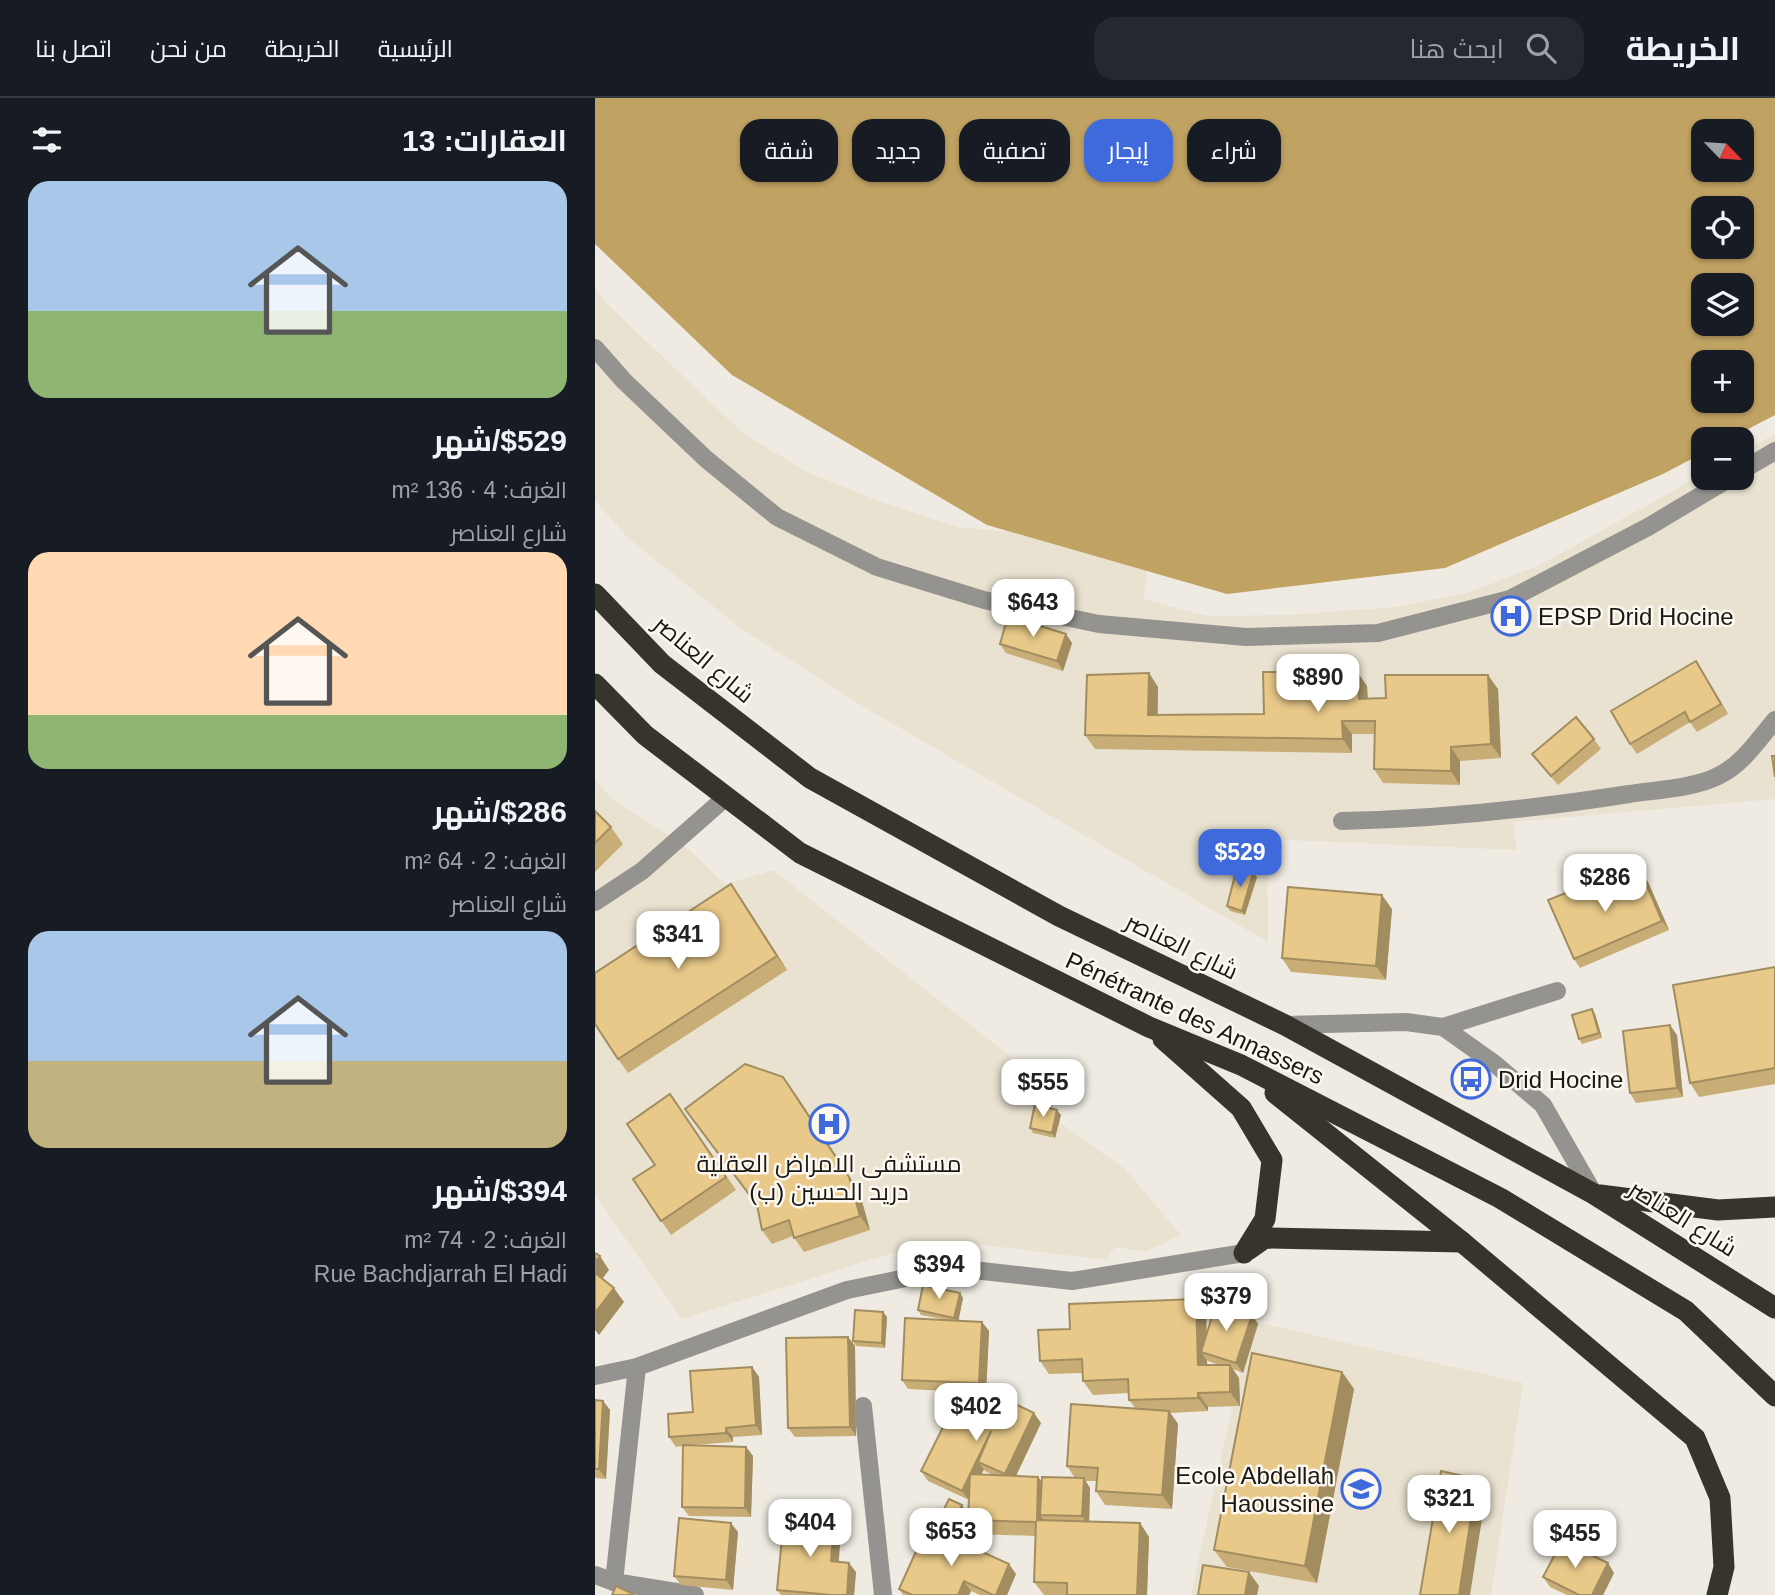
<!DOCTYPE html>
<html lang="ar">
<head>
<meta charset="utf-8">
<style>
  body { margin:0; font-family:Helvetica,Cairo,sans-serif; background:#242831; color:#f1f3f6; direction:rtl; height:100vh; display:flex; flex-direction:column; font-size:26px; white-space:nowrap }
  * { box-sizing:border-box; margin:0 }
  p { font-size:23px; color:#9ea1a6 }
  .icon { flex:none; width:38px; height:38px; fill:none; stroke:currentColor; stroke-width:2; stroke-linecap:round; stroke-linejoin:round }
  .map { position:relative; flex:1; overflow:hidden; direction:ltr }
  .panel { display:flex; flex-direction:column; background:#171b24; width:595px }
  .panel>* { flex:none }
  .banner { position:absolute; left:21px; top:21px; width:665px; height:63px; direction:rtl; display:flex; gap:14px }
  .needle { width:46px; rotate:115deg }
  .tools { position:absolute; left:1096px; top:21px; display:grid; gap:14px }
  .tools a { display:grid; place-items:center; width:63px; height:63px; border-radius:14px; background:#171b24; box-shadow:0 2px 5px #0004; font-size:35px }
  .price { position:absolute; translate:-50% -60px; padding:0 16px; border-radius:14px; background:#fff; color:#222; font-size:23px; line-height:46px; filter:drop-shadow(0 2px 4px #0008) }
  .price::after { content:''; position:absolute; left:50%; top:42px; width:21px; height:16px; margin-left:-10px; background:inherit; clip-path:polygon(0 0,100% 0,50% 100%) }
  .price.current { background:#3f6adc; color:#fff }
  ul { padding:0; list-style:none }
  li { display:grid; align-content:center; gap:14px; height:371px; padding:0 28px }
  li span { display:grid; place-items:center; height:217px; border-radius:21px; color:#555 }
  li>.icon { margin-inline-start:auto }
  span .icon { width:126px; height:126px; fill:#fffc; stroke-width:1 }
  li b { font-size:30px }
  h2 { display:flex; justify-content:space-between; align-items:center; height:84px; padding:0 28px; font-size:30px }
  .tag { padding:0 24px; border-radius:21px; background:#171b24; box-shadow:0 2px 5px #0004; font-size:24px; line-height:63px }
  .tag.current { background:#3f6adc; color:#fff }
  header { display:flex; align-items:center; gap:42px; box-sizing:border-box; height:98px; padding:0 35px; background:#171b24; border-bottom:2px solid #363941 }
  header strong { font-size:33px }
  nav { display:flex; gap:38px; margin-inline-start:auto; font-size:24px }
  .search { width:490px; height:63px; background:#242831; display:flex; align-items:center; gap:18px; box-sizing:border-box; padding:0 24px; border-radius:21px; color:#9ea1a6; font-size:26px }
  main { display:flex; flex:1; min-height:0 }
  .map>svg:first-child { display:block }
  .built { fill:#e9e2d1 }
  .forest { fill:#c0a263; fill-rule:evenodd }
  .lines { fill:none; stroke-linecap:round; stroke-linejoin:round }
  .minor { stroke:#95938f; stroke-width:18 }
  .highway { stroke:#37342c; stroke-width:21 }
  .wall { fill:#c8ad76; fill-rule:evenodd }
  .shaded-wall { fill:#a28d60 }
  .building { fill:#e8c989; stroke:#a28d60; stroke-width:2 }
  .labels { text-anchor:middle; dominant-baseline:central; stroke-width:5; stroke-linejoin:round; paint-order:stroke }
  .poi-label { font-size:24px; fill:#191814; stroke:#fdf8ef; text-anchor:start }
  .street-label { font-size:24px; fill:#191814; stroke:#fdf8ef }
</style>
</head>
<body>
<header>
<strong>الخريطة</strong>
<div class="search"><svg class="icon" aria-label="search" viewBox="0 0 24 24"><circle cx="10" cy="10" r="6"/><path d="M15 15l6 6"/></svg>ابحث هنا</div>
<nav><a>الرئيسية</a><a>الخريطة</a><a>من نحن</a><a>اتصل بنا</a></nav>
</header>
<main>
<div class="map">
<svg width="1180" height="1497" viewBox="0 0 1180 1497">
  <rect width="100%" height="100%" fill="#efebe2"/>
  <g class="built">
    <path d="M0,191L11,205L149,336L212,374L284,403L363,429L557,447L548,501L613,518L693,517L800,509L872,495L945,467L1108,376V380H1146V355L1180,336V701L918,724L922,752L672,741L673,844L269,609L144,529L33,440L0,402Z"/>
    <path d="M0,681L17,701L89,747L130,786L178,772L420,962L405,982L530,1071L586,1137L550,1154L520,1149L511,1162L365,1144L310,1151L87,1221L0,1097Z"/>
    <path d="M656,1223L928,1285L896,1497H596Z"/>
  </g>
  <path class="forest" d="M0,0H1180V317L1134,341H1108V355L1068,376L850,470L632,496L392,427L137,277L0,146ZM1108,33H1146V72H1108ZM1108,110H1146V149H1108ZM1108,187H1146V226H1108ZM1108,264H1146V303H1108Z"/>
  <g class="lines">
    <g class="minor">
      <path d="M0,250L29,283L111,361L182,419L282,469L389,502L504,526L651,539L783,535L915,501L1053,429L1135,380"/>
      <path d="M1146,373L1180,353"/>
      <path d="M747,723C843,721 938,711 1034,696C1060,692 1100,690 1123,678C1147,667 1164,641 1180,622"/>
      <path d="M0,804L47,773L130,700"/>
      <path d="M690,927L811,924L848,929L900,966L948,1007L999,1096"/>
      <path d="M848,929L962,893"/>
      <path d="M42,1269L19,1484L100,1497"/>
      <path d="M0,1278L42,1269L252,1192L360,1170L477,1183L649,1155"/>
      <path d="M268,1308L288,1497"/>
      <path d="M0,1477L19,1484"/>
    </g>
    <g class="highway">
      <path d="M0,496L67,566L215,680L464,818L690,927L999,1096L1180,1210"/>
      <path d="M0,586L50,637L205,755L554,929L646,967L905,1100L1091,1213L1180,1298"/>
      <path d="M568,941L646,1010L677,1062L670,1121L649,1155"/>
      <path d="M680,995L867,1144L1100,1340L1125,1400L1129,1469L1122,1497"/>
      <path d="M1005,1097L1123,1112L1180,1109"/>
      <path d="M653,1152L670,1140L867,1144"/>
    </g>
  </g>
  <g class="wall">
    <path d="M471,536L477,545L468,573L411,555L405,546Z"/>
    <path d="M1101,563L1133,616L1102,634L1095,624L1042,656L1035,646Z"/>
    <path d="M554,575L563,589V617L669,616L763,575L772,588L773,600H791L903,591L906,660L865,663V687L788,685L779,671L780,636H757V655L500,651L490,637Z"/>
    <path d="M999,641L1006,651L963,687L937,656Z"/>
    <path d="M0,713L16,729L28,746L0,774Z"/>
    <path d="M1046,774L1053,784L1074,832L985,870L979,861L989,798Z"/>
    <path d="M658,775L662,779L650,817L635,813L632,808Z"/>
    <path d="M146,800L192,872L33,975L23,961Z"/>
    <path d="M797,811L791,882L696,874L687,860Z"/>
    <path d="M1180,869V986L1104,999L1095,985Z"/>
    <path d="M997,911L1000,916L1007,940L987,946L984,941Z"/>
    <path d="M1082,937L1088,999L1041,1005L1035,995Z"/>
    <path d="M75,996L141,1092L76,1137L38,1081L60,1067Z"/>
    <path d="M90,1011L264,1093L275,1132L209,1154L198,1138L177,1146L167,1132L162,1108Z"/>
    <path d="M466,1017L460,1040L438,1035L435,1030Z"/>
    <path d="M368,1200L363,1223L387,1224L394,1233L391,1295L313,1291L307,1282L352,1222L326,1217L323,1212Z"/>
    <path d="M601,1201L611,1215L612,1237L657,1217L663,1226L648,1275L638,1271L644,1280L645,1308L613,1309V1313L575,1315L583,1326L577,1411L510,1407L501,1393L502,1383H490L495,1390L494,1424L545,1425L554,1439L552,1497H449L439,1484L441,1438L382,1436L373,1422L374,1402L333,1383L326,1373L401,1325H446L421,1378L443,1379L446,1383L480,1380L472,1368L540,1310L534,1302V1295L498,1297L488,1283V1275L454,1276L445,1263L475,1231ZM612,1262L613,1263L624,1267H612ZM389,1371L390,1373L398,1377H386Z"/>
    <path d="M288,1214L292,1219L290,1250L261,1248L258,1243Z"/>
    <path d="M253,1239L260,1248L261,1338L200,1339L193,1330Z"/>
    <path d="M157,1269L164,1279L167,1337L138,1339V1344L98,1347L151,1349L158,1358L156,1419L94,1418L87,1409L88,1348L81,1349L74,1339L98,1314Z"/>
    <path d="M747,1274L759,1291L722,1485L632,1469L619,1452Z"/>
    <path d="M0,1302L8,1303L15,1312L11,1381L0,1380Z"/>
    <path d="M370,1412L362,1428L350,1422L346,1417Z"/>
    <path d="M239,1423L246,1433L243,1464L261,1474L259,1497H186L182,1492Z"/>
    <path d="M143,1434L138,1492L86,1487L79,1478Z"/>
    <path d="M1013,1465L1019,1475L1008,1497H972L955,1489L948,1479Z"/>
    <path d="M421,1476L412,1497H385L376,1493L374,1497H308L304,1491Z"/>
  </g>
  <g class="shaded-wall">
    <path d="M471,536L477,545L468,573L462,563Z"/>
    <path d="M1101,563L1107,573L1133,616L1126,606Z"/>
    <path d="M554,575L563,589L562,630L553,617Z"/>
    <path d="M763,575L772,588L773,614L764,601Z"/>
    <path d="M893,577L903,591L906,660L896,646Z"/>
    <path d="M747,623L757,636V655L748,641Z"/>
    <path d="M856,649L865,663V687L856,673Z"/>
    <path d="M1046,774L1053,784L1074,832L1067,823Z"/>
    <path d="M658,775L662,779L650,817L647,813Z"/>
    <path d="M136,786L146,800L192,872L182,858Z"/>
    <path d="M787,797L797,811L791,882L781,868Z"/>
    <path d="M997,911L1000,916L1007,940L1004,935Z"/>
    <path d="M1075,927L1082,937L1088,999L1082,990Z"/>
    <path d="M198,992L264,1093L275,1132L265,1118Z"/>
    <path d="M462,1012L466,1017L460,1040L457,1035Z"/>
    <path d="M5,1158L14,1172L4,1185L0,1179V1164Z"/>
    <path d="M19,1190L29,1204L4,1237L0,1232V1215Z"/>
    <path d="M365,1195L368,1200L363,1225L359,1220Z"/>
    <path d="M601,1201L611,1215L612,1255L606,1254L612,1262L613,1281L603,1267Z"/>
    <path d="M288,1214L292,1219L290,1250L287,1245Z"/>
    <path d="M657,1217L663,1226L648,1275L641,1265Z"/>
    <path d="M387,1224L394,1233L391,1295L384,1285Z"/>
    <path d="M253,1239L260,1248L261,1338L255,1329Z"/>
    <path d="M635,1267L644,1280L645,1308L635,1294Z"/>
    <path d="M157,1269L164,1279L167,1337L161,1327Z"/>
    <path d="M747,1274L759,1291L722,1485L710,1468Z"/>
    <path d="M603,1295L613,1309V1313L603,1300Z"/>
    <path d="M8,1303L15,1312L11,1381L4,1371Z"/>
    <path d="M574,1313L583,1326L577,1411L567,1397Z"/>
    <path d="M439,1315L446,1325L417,1386L410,1376Z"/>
    <path d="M131,1330L138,1339V1344L131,1335Z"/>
    <path d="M396,1333L383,1364L389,1371L374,1402L367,1393Z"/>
    <path d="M151,1349L158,1358L156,1419L150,1410Z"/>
    <path d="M443,1379L453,1392L445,1417L452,1426L442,1422Z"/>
    <path d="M489,1380L495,1390L494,1428L487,1418Z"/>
    <path d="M882,1381L891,1395L875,1497H864Z"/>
    <path d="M367,1407L370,1412L362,1428L359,1423Z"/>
    <path d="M239,1423L246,1433L243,1473L236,1463Z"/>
    <path d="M136,1425L143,1434L138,1492L131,1482Z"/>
    <path d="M545,1425L554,1439L552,1497H542Z"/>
    <path d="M254,1465L261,1474L259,1497H252Z"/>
    <path d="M1013,1465L1019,1475L1008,1497H997Z"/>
    <path d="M414,1466L421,1476L412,1497H401Z"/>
    <path d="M654,1474L664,1488L662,1497H650Z"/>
    <path d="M369,1483L376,1493L374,1497H363Z"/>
  </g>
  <g class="building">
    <path d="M413,518L471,536L462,563L405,546Z"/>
    <path d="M1101,563L1126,606L1095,624L1090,614L1035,646L1016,613Z"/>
    <path d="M668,574L763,575L764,601L791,600L790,577H893L896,646L856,649V673L779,671L780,623H747L748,641L490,637L492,577L554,575L553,617L669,616Z"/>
    <path d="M981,619L999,641L956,678L937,656Z"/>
    <path d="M1177,658H1180V679Z"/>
    <path d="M0,713L16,729L0,745Z"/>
    <path d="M642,770L658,775L647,813L632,808Z"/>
    <path d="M1046,774L1067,823L979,861L953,802L983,790L987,799Z"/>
    <path d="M136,786L182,858L23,961L0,926V875Z"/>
    <path d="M693,789L787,797L781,868L687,860Z"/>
    <path d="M1180,869V970L1095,985L1078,887Z"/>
    <path d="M997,911L1004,935L984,941L977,917Z"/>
    <path d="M1075,927L1082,990L1035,995L1028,933Z"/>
    <path d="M150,966L188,979L254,1079L265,1118L199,1140L194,1122L167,1132L162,1107L90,1011Z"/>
    <path d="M75,996L131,1079L66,1123L38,1081L60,1067L32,1026Z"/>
    <path d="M440,1006L462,1012L457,1035L435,1030Z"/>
    <path d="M0,1155L5,1158L0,1164Z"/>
    <path d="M0,1175L19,1190L0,1215Z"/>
    <path d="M328,1187L365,1195L359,1220L323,1212Z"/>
    <path d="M601,1201L603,1267H635V1294L603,1295V1300L534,1302L533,1281L488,1283L487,1261L445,1263L443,1232L475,1231L474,1206Z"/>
    <path d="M621,1206L657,1217L641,1265L606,1254Z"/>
    <path d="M260,1212L288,1214L287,1245L258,1243Z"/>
    <path d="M310,1220L387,1224L384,1285L307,1282Z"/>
    <path d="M253,1239L255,1329L193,1330L191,1240Z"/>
    <path d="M657,1255L747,1274L710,1468L619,1452Z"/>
    <path d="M157,1269L161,1327L131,1330V1335L74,1339L73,1316L98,1314L95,1273Z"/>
    <path d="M0,1302L8,1303L4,1371H0Z"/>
    <path d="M412,1302L439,1315L410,1376L383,1364L396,1333L367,1393L326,1373L360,1305L401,1325Z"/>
    <path d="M476,1306L574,1313L567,1397L501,1393L503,1370L472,1368Z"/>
    <path d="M88,1347L151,1349L150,1410L87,1409Z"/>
    <path d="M846,1373L882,1381L864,1497H825Z"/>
    <path d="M375,1376L443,1379L442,1422L545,1425L542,1497H472V1485L439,1484L441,1424L373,1422Z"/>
    <path d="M447,1379L489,1380L487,1418L445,1417Z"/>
    <path d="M354,1401L367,1407L359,1423L346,1417Z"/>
    <path d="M189,1419L239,1423L236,1463L254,1465L252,1497H237L182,1492Z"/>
    <path d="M84,1420L136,1425L131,1482L79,1478Z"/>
    <path d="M332,1429L414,1466L401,1497H398L369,1483L363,1497H317L304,1491Z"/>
    <path d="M967,1443L1013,1465L997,1497H984L948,1479Z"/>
    <path d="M608,1467L654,1474L650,1497H603Z"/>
    <path d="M21,1488L40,1497H17Z"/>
  </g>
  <defs>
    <g id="hospital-ring" transform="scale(2.0125)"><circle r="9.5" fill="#fdf8ef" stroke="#3f6adc" stroke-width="1.5"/><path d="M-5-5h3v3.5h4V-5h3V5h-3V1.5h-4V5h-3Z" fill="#3f6adc"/></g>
    <g id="bus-ring" transform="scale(2.0125)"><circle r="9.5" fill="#fdf8ef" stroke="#3f6adc" stroke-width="1.5"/><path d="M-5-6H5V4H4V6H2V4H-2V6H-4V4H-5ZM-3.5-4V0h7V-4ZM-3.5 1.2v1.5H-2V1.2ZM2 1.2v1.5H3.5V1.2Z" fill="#3f6adc"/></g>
    <g id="school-ring" transform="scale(2.0125)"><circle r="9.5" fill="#fdf8ef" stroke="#3f6adc" stroke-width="1.5"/><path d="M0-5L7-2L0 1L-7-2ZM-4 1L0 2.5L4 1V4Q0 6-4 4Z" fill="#3f6adc"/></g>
  </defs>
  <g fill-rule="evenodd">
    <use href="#hospital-ring" x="916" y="518"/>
    <use href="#bus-ring" x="876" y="981"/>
    <use href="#hospital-ring" x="234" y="1026"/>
    <use href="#school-ring" x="766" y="1391"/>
  </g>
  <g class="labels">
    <g class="poi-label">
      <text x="943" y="518">EPSP Drid Hocine</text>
      <text x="903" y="981">Drid Hocine</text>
      <text x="234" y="1065" text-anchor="middle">مستشفى الامراض العقلية<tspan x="234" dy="28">دريد الحسين (ب)</tspan></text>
      <text x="739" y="1377" text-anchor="end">Ecole Abdellah<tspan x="739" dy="28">Haoussine</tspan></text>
    </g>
    <g class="street-label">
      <text transform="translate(109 561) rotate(40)">شارع العناصر</text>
      <text transform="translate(587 848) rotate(26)">شارع العناصر</text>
      <text transform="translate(600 920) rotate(25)">Pénétrante des Annassers</text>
      <text transform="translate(1088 1120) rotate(32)">شارع العناصر</text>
    </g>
  </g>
</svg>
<div class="tools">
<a><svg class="needle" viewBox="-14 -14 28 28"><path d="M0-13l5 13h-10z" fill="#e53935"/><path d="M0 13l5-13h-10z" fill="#9ea1a6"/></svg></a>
<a><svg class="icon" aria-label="locate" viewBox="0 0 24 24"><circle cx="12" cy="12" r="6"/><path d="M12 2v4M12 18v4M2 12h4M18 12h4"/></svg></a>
<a><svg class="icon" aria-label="layers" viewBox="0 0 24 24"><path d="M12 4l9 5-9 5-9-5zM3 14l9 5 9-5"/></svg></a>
<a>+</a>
<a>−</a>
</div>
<b class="price" style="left:438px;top:541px">$643</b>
<b class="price" style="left:723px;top:616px">$890</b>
<b class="price current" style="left:645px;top:791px">$529</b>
<b class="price" style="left:1010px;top:816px">$286</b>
<b class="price" style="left:83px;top:873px">$341</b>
<b class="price" style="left:448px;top:1021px">$555</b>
<b class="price" style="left:344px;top:1203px">$394</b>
<b class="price" style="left:631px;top:1235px">$379</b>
<b class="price" style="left:381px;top:1345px">$402</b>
<b class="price" style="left:854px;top:1437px">$321</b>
<b class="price" style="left:215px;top:1461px">$404</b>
<b class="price" style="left:356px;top:1470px">$653</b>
<b class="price" style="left:980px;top:1472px">$455</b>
<div class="banner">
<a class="tag">شراء</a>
<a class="tag current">إيجار</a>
<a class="tag">تصفية</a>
<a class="tag">جديد</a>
<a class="tag">شقة</a>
</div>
</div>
<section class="panel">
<h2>العقارات: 13<svg class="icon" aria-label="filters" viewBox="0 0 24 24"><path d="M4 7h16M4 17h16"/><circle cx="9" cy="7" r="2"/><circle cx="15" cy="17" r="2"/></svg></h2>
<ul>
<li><span style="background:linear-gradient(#a9c7e8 60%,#8fb573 0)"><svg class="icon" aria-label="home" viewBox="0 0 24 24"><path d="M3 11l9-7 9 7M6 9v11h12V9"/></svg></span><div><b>$529/شهر</b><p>الغرف: 4 · 136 m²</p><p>شارع العناصر</p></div></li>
<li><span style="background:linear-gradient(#ffd9b3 75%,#8fb573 0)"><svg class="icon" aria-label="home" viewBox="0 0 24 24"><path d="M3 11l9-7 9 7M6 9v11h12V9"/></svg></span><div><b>$286/شهر</b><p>الغرف: 2 · 64 m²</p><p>شارع العناصر</p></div></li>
<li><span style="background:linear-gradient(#a9c7e8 60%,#c2b280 0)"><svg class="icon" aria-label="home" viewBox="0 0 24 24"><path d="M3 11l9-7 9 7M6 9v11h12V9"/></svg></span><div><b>$394/شهر</b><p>الغرف: 2 · 74 m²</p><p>Rue Bachdjarrah El Hadi</p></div></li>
</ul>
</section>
</main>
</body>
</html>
